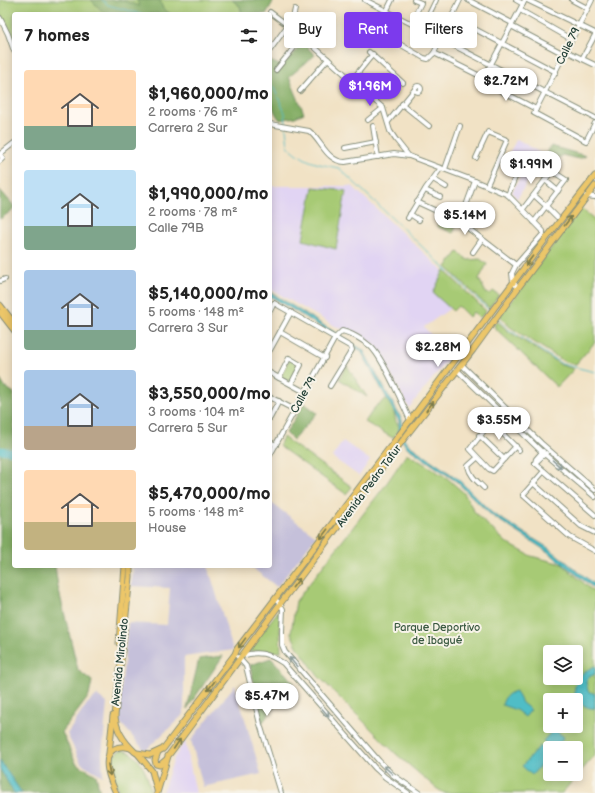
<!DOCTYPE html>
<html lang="en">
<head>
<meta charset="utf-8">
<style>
  body { margin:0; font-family:"Balsamiq Sans",sans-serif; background:#f2f2f2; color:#222; height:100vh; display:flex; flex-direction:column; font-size:15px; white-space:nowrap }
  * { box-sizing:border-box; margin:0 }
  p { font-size:13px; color:#767676 }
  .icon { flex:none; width:22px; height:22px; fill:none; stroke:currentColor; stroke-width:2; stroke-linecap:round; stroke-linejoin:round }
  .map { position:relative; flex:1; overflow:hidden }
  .details { position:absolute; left:12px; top:12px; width:260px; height:556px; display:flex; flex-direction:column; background:#fff; border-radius:4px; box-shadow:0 2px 10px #0003 }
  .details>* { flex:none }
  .banner { position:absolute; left:284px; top:12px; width:251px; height:36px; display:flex; gap:8px }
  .buttons { position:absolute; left:543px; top:645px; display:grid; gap:8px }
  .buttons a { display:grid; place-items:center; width:40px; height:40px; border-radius:4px; background:#fff; box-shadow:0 2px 10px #0003; font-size:20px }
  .price { position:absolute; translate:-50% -34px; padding:0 9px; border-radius:14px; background:#fff; color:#222; font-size:13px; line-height:26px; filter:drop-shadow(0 1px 2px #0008) }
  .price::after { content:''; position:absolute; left:50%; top:24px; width:12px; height:9px; margin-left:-6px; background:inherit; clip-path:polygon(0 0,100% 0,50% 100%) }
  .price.on { background:#7c3aed; color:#fff }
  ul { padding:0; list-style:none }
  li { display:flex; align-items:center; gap:12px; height:100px; padding:0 12px }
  li span { display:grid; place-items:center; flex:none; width:112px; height:80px; border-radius:4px; color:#555 }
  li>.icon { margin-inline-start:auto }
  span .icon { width:48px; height:48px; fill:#fffc; stroke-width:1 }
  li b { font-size:17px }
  h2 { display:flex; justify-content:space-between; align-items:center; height:48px; padding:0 12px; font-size:17px }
  .pill { padding:0 14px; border-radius:4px; background:#fff; box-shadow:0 2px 10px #0003; font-size:14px; line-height:36px }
  .pill.on { background:#7c3aed; color:#fff }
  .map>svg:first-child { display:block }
  .built { fill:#e1d4f3 }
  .industrial { fill:#c5c0da }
  .green { fill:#a7ca74; stroke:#638454; fill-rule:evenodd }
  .forest { fill:#85ae66; stroke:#52764d }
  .water { fill:#4fbdc6; stroke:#377d7d }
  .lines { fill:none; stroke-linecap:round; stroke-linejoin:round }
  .stream { stroke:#4fbdc6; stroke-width:1 }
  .river { stroke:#4fbdc6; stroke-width:7 }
  .minor-casing { stroke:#88907c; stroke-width:6 }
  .major-casing { stroke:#88907c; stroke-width:7 }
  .minor { stroke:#fff; stroke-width:4 }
  .major { stroke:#ecc669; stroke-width:5 }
  .oneway { stroke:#7b7b4c }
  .oneway2 { stroke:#8f9e9a }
  .labels { text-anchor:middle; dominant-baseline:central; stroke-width:4; stroke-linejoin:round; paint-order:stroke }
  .street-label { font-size:11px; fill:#1f3d34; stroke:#f7f3e8 }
  .park-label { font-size:11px; fill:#3a5941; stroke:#f7f3e8 }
</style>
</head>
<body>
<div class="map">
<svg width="595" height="793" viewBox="0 0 595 793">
  <rect width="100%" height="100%" fill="#f7f3e8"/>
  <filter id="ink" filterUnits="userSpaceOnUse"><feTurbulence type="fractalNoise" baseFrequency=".025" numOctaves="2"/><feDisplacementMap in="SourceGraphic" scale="8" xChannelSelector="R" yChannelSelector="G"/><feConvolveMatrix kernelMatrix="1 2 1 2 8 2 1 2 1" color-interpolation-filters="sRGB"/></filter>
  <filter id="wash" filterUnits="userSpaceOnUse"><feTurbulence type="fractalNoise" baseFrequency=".012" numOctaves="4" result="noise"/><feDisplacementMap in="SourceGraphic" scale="16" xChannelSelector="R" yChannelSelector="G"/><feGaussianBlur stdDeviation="0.9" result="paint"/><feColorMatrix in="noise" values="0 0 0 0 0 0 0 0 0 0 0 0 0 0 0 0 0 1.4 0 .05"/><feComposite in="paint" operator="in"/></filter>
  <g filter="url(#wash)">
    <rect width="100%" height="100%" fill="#f1e2c5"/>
    <g class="built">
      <path d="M517,139L544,155L517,199L512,192L526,167L508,155Z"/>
      <path d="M270,186H352L469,295L424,327L450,357L409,408L376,347L360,337L335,326L270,289Z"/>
      <path d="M343,441L370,460L359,476L332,457Z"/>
      <path d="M185,741L196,793H162L174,758Z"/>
    </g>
    <g class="industrial">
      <path d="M270,502L316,536L277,587L250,566H270Z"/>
      <path d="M132,566H208L233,650L184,657V714L145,751L118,720L128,623L167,625L170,588L131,586L133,572Z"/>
      <path d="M235,685L261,774L203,787L191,740Z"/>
      <path d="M97,695L107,703L102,755L103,776L81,763L67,734L87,704Z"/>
    </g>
    <g class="green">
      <path d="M0,0H232L240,6L242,14H14V44L6,23L0,15Z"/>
      <path d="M313,187L346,191L336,249L303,240Z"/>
      <path d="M581,208L595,220V342L576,364L565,362L510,327L500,316Z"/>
      <path d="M441,217L457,224L453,233L437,226Z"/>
      <path d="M458,252L468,260L480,259L487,264L479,279L486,293L490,294L493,291L499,295L489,308L446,267Z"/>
      <path d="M444,270L486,311L480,318L473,312L469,317L458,306L453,311L433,293Z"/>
      <path d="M497,321L508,331L561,365L574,369L557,387L495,328L494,325Z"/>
      <path d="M289,359L300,365L291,383L281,377Z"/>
      <path d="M347,366L367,397L339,379Z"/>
      <path d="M386,399L393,409L396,422L401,428L393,438L365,422L375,407Z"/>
      <path d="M283,437L352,487L346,494L279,446Z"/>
      <path d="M408,454L447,478L464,493L474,511L479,517L507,543L531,556L562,564L595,593V755L562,793H444L436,788L395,753L318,676L297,646L291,633L296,601L384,487L406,455ZM550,652H576V678H550ZM550,700H576V726H550ZM550,748H576V774H550Z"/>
      <path d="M279,610L281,652L247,651Z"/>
      <path d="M122,750C140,753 149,777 151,793H120C114,781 104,755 122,750Z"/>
    </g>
    <g class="forest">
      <path d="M91,0H121L139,6L137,0H160L163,9L171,14H105Z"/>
      <path d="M232,0H274L266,14H242L240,6Z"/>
      <path d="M303,43L315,55L289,77L304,113L295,117L280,120C267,105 270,80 270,61L282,66Z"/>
      <path d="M551,146L586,156L579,159L562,155L560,158L546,153Z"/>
      <path d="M0,190L14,206V209L0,219Z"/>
      <path d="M0,379L4,386L14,393V566H55L58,587L78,670L92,681L89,696L62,732L76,763L96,775L100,793H0Z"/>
      <path d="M304,403L317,413L293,440L286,433Z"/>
      <path d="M223,656L187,709L199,659Z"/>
      <path d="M271,658L294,683L262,723L250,665Z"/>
    </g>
    <g class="water">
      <path d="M270,292L363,350L402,420V436L409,445L458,479L492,513L550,549L595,585V589L548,552L491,515L456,481L407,447L399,437V421L361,351L270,296Z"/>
      <path d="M595,666V674L589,677L586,682L588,691L595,694V708C590,709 587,707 583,705C565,692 579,672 595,666Z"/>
      <path d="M516,691L522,703L531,710L525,717L516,710L502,705C504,697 508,693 516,691Z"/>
      <path d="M554,729L564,737L555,748H551L543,741Z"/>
      <path d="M540,746L550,754L532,775L522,766Z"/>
      <path d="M0,761L22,793H14L0,769Z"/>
    </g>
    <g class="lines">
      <g class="stream">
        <path d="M102,0L108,5L141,14"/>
        <path d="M270,83L273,86L285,113L286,125"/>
        <path d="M286,128L288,146C307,163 314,163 339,168L490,311"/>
        <path d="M498,319L508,329L562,364L595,372"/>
      </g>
      <path class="river" d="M0,450L14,452"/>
    </g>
  </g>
  <g filter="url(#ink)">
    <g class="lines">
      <g class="minor-casing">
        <g id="minor">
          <path d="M365,0L595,118"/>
          <path d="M392,0L377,31L424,58L428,59L434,53L460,0"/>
          <path d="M414,0L421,3L417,11"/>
          <path d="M468,0L512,23"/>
          <path d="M516,0L523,4"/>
          <path d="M525,0L482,81L536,109"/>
          <path d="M527,0L595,33"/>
          <path d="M572,0L587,8"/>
          <path d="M592,0L534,113L586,141L595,123"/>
          <path d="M520,10L571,39"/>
          <path d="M270,12L302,36L383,108L390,131L396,140L408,155"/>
          <path d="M452,17L556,72"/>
          <path d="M0,18L8,34L14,51"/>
          <path d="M511,26L564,54"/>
          <path d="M422,29L436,0"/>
          <path d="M270,50L293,18L295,9"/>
          <path d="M566,51L595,65"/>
          <path d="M369,52L403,83"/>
          <path d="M434,53L484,78"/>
          <path d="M582,59L595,35"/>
          <path d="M276,70L293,49L313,19"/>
          <path d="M352,80L373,54"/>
          <circle cx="418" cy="89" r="3"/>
          <path d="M300,91L328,59"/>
          <path d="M402,104L429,126"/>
          <path d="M368,120L383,108"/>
          <path d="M388,122L415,89"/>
          <path d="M270,124L309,131C321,140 327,162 345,162L394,154L409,156L475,181L508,195L543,231V234L516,265L512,273L513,282L518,288"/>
          <path d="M373,126L378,157"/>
          <path d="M345,148L376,142"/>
          <path d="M0,154L14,143"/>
          <path d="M0,155L3,158L0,161"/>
          <path d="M476,158L488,132L507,140L487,185"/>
          <path d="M445,169L460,126"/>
          <path d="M433,179L446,187"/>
          <path d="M545,180L558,191"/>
          <path d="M425,190L440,197"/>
          <path d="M508,195L518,170"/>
          <path d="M534,195L546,206L557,217"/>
          <path d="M586,196L595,197"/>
          <path d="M417,202L460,222L516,265"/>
          <path d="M523,209L552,171"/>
          <path d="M410,214L419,220"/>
          <path d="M408,218L426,188L441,168"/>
          <path d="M460,222L475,181"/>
          <path d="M534,222L566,180L540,163"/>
          <path d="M473,252L482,239"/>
          <path d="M0,281L5,279"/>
          <path d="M270,311L274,303L351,347L352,350L330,386"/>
          <path d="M280,332L325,358"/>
          <path d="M270,350L291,312"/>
          <path d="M462,365L541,443L595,490"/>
          <path d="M457,370L542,452L595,497"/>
          <path d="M270,373L305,392"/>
          <path d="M279,378L289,358L301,365L291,384"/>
          <path d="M270,397L295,410"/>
          <path d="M500,410L470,449L489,469L493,471L516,446"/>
          <path d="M270,418L279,401"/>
          <path d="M490,421L519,450"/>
          <path d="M479,435L504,459"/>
          <path d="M270,442L276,445"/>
          <path d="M270,455L335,338L342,331C351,333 363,340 370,346C383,357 402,403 410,420"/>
          <path d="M477,458L468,466C470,476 477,481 484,488"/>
          <path d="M535,463L595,515"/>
          <path d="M535,463L536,459L543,451"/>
          <path d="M535,463L546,453"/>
          <path d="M544,471L523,495L570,537L595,551"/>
          <path d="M533,483L581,526L595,533"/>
          <path d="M275,599L280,604L283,609L282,631V645L285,652L379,761L393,775L419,793"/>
          <path d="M242,656C258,650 269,654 283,663L375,768L385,777L408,793"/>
          <path d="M238,657L246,666L260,724L281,793"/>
        </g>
      </g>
      <g class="major-casing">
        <g id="major">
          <path d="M0,305L14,323"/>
          <path d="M0,312L14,330"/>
          <path d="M130,566V577L115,716C116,731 124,742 135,752"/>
          <path d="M119,643L125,566"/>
          <path d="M158,752L155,760L156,764L160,765L166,760"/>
          <path d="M109,753L113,716"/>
          <path d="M137,753L150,755L163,749L235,654L237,649L250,632L390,447L545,240L595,176"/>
          <path d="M138,754L152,771L157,790"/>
          <path d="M116,793C111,782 100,758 114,749C119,746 124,746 130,748"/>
          <path d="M157,793L168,756L180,740L280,604L406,436L473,350L518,288L595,186"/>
        </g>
      </g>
      <use href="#minor" class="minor"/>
      <use href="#major" class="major"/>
    </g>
    <defs><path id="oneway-shaft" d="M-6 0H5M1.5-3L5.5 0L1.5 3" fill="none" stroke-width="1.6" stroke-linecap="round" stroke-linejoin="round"/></defs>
    <g class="oneway">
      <use href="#oneway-shaft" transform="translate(568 221) rotate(-53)"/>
      <use href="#oneway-shaft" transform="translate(529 261) rotate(127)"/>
      <use href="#oneway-shaft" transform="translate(430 406) rotate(-51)"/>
      <use href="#oneway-shaft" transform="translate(324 534) rotate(127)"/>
      <use href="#oneway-shaft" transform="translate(296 583) rotate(-52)"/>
      <use href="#oneway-shaft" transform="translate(242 643) rotate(126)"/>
      <use href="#oneway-shaft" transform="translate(211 686) rotate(127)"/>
      <use href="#oneway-shaft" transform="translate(177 744) rotate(-56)"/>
      <use href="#oneway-shaft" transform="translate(109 770) rotate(80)"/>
    </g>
    <g class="oneway2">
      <use href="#oneway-shaft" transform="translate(557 464) rotate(41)"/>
      <use href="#oneway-shaft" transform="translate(293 662) rotate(-131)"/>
      <use href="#oneway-shaft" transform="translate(325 712) rotate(48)"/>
      <use href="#oneway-shaft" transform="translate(388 770) rotate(-138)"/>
    </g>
  </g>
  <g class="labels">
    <g class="street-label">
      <text transform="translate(568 46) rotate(-64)">Calle 79</text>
      <text transform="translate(303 395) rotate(-61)">Calle 79</text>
      <text transform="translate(369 486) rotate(-53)">Avenida Pedro Tafur</text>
      <text transform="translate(120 662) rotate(-84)">Avenida Mirolindo</text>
    </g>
    <g class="park-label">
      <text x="437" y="627">Parque Deportivo<tspan x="437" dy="13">de Ibagué</tspan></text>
    </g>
  </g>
</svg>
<div class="buttons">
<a><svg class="icon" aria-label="layers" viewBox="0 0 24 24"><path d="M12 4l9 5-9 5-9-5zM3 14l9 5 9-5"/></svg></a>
<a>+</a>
<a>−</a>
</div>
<b class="price" style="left:506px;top:102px">$2.72M</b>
<b class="price on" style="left:370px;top:107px">$1.96M</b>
<b class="price" style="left:531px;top:185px">$1.99M</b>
<b class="price" style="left:465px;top:236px">$5.14M</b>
<b class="price" style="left:438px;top:368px">$2.28M</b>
<b class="price" style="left:499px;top:441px">$3.55M</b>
<b class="price" style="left:267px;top:717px">$5.47M</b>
<div class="banner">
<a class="pill">Buy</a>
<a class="pill on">Rent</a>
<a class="pill">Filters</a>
</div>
<section class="details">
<h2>7 homes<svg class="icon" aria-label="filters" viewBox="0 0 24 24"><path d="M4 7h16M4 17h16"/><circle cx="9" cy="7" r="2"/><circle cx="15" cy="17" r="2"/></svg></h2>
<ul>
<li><span style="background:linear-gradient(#ffd9b3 70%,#7fa58c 0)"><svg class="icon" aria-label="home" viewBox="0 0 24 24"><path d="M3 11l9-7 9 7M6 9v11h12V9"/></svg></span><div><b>$1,960,000/mo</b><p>2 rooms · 76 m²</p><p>Carrera 2 Sur</p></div></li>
<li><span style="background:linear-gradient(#bfe0f5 70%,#7fa58c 0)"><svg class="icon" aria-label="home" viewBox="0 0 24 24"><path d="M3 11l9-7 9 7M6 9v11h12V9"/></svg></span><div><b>$1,990,000/mo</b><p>2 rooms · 78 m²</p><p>Calle 79B</p></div></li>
<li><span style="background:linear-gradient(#a9c7e8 75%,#7fa58c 0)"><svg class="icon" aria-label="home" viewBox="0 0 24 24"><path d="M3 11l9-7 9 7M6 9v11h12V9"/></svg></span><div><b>$5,140,000/mo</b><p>5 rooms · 148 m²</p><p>Carrera 3 Sur</p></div></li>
<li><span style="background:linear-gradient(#a9c7e8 70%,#b9a48a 0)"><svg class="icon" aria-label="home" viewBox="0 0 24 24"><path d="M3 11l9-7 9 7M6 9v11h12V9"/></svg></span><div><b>$3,550,000/mo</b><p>3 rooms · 104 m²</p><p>Carrera 5 Sur</p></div></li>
<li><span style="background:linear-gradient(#ffd9b3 65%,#c2b280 0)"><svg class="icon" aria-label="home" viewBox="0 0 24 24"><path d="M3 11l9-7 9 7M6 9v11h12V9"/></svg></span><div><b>$5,470,000/mo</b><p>5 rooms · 148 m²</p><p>House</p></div></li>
</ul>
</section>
</div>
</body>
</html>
